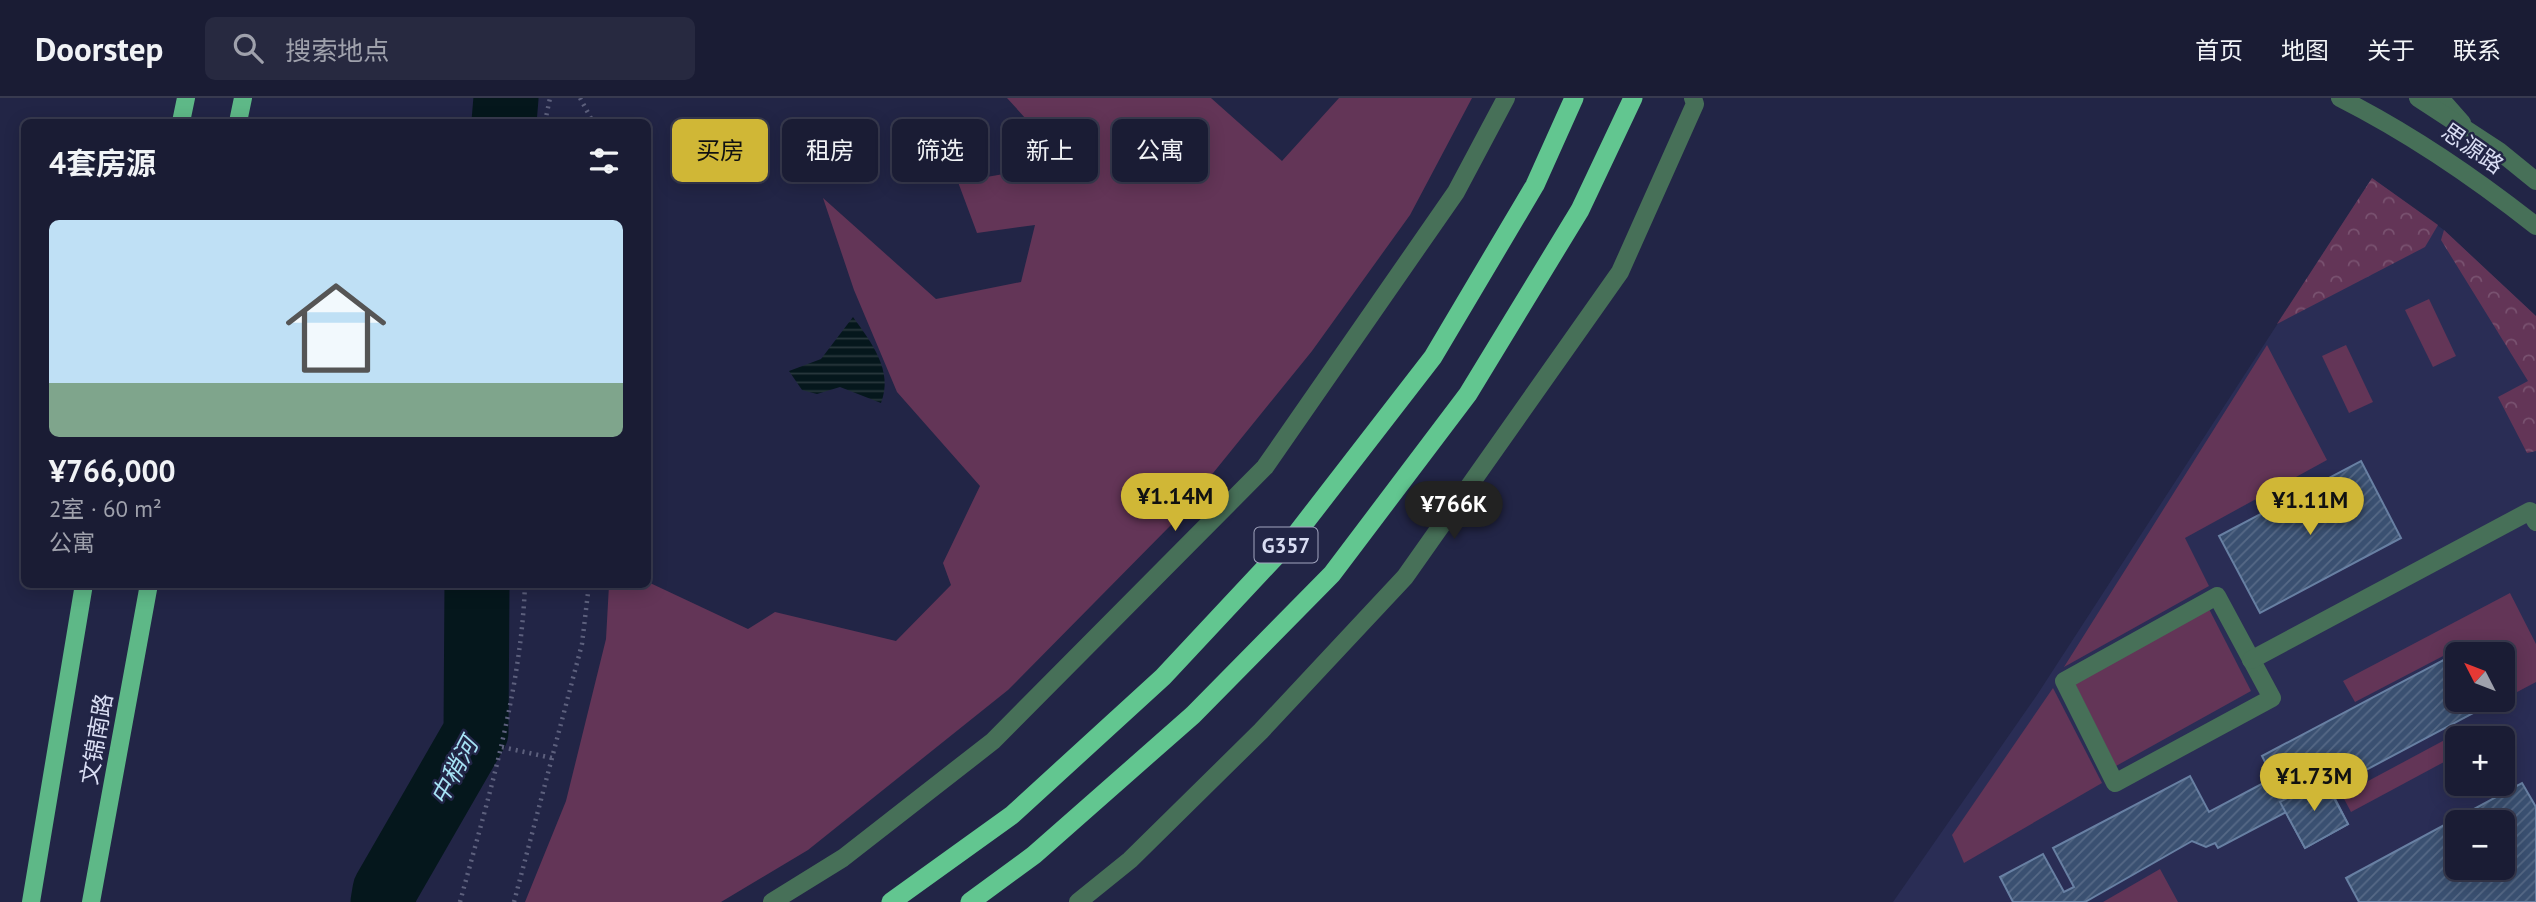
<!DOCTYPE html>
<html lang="zh">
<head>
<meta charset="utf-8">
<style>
  body { margin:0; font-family:"PT Sans","Noto Sans SC",sans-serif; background:#272940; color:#f1f3f6; height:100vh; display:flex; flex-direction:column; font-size:26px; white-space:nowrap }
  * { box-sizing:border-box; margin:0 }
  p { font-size:23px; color:#9fa1ac }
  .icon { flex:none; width:38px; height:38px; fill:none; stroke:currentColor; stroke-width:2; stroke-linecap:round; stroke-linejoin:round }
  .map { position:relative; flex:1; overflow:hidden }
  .panel { position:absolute; left:21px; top:21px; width:630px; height:469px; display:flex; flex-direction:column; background:#1a1c34; border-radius:10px; box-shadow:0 4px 18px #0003,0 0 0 2px #383a4f }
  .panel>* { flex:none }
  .guide { position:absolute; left:672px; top:21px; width:665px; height:63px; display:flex; gap:14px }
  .needle { width:46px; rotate:312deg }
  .tools { position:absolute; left:2445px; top:544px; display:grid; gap:14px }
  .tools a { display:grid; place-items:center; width:70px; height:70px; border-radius:10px; background:#1a1c34; box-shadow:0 4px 18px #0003,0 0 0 2px #383a4f; font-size:35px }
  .price { position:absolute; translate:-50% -60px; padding:0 16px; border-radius:24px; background:#d0b736; color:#111; font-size:23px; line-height:46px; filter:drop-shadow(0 2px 4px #0008) }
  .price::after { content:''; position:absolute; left:50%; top:42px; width:21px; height:16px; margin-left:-10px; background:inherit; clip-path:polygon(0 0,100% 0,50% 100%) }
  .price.on { background:#222; color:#fff }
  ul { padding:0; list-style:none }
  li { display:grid; align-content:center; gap:14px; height:371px; padding:0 28px }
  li+li { border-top:2px solid #383a4f }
  li span { display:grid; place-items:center; height:217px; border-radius:10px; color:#555 }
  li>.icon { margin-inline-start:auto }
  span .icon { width:126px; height:126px; fill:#fffc; stroke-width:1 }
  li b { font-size:30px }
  h2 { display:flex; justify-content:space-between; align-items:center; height:84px; padding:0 28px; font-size:30px }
  .chip { padding:0 24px; border-radius:10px; background:#1a1c34; box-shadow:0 4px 18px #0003,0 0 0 2px #383a4f; font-size:24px; line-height:63px }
  .chip.on { background:#d0b736; color:#111 }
  header { display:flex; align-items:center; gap:42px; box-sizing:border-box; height:98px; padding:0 35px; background:#1a1c34; border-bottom:2px solid #383a4f }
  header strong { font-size:33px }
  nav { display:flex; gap:38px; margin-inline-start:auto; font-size:24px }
  .search { width:490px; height:63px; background:#272940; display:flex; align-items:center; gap:18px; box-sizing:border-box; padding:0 24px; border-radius:10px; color:#9fa1ac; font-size:26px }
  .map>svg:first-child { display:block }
  .built { fill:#2a2d55; fill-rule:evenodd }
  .green { fill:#633557 }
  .forest { fill:url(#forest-crowns) }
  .water { fill:url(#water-rules) }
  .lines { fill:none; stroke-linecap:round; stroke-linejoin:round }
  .river { stroke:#05171c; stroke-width:65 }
  .building { fill:url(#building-hatch); stroke:#6880a3; stroke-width:2; fill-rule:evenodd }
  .path { stroke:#5d607d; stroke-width:4.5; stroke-dasharray:2 5; stroke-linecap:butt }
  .service { stroke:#477058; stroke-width:18 }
  .minor { stroke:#477058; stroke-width:18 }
  .tertiary { stroke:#477058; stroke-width:18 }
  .primary { stroke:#5eb887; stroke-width:18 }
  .trunk { stroke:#62c690; stroke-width:19 }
  .labels { text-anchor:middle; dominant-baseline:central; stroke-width:5; stroke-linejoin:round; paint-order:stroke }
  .shield { fill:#222546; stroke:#a2a6bf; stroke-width:2 }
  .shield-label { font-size:21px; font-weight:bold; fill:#d9ddf3 }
  .street-label { font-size:23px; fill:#d9ddf3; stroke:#222546 }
  .water-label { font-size:24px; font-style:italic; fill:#a7e3f5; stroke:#222546 }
</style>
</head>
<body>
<header>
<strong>Doorstep</strong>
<div class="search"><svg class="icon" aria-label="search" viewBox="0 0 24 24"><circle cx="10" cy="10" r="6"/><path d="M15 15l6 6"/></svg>搜索地点</div>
<nav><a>首页</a><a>地图</a><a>关于</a><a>联系</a></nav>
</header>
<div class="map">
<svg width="2536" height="804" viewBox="0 0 2536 804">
  <defs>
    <pattern id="forest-crowns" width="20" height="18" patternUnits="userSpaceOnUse" patternTransform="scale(1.75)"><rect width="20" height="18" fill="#633557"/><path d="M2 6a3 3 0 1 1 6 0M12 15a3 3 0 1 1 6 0" fill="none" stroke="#795270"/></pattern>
    <pattern id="water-rules" width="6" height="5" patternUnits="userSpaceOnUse" patternTransform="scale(1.75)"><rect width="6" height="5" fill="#05171c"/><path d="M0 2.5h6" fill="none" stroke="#29383d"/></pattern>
    <pattern id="building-hatch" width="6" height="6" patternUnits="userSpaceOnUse" patternTransform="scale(1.75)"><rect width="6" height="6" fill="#3a5071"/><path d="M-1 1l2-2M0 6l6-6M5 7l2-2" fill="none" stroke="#566986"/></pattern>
  </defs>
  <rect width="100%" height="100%" fill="#222546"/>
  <path class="built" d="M2372,80L2444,132L2536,218V804H1893L2037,597ZM2457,556H2502V602H2457ZM2457,640H2502V686H2457ZM2457,724H2502V770H2457Z"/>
  <g class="green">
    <path d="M1007,0H1211L1282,63L1339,0H1472L1410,117L1312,253L1171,427L1008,592L808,752L721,804H525L566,703L606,541L609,487L648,484L748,531L775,514L896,543L951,487L943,465L980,388L897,294L854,192L823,100L936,201L1021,184L1035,127L977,135L958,84L1066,65Z"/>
    <path d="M2429,201L2456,258L2433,269L2405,212Z"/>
    <path d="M2267,247L2327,362L2185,440L2209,488L2064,569Z"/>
    <path d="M2346,247L2373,304L2349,315L2322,258Z"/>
    <path d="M2510,495L2536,546V584L2502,602V556H2475L2468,545L2355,604L2343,583Z"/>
    <path d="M2209,511L2251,593L2116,668L2075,586Z"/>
    <path d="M2053,590L2102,685L1964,765L1952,737Z"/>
    <path d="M2467,630L2473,640H2457V657L2351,714L2342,697Z"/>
    <path d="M2160,771L2178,804H2102H2103Z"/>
  </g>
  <g class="forest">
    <path d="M2372,80L2438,127L2425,149L2277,226Z"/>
    <path d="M2444,132L2536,218V353L2527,355L2498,299L2528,283L2441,142Z"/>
  </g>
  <path class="water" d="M853,219C871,244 894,273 881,305L840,289L817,296L802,292L789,273L821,261Z"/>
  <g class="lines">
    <g class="river">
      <path d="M504,24L506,0"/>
      <path d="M383,804L385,792L476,634L477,486"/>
    </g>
  </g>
  <g class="building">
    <path d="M2361,363L2401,440L2260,515L2219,438Z"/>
    <path d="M2468,549L2472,556H2457V602L2496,603L2330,691L2348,726L2305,750L2286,714L2218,750L2215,745L2206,749L2192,743L2085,804H2013L2000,779L2043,756L2064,794L2074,789L2053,750L2190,678L2209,714L2273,680L2262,658Z"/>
    <path d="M2323,680L2348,726L2305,750L2280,704Z"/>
    <path d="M2522,685L2536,709V804H2359L2346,780ZM2457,724H2502V770H2457Z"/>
  </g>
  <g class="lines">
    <g class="path">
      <path d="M580,0L593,24"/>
      <path d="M545,24L550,0"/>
      <path d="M502,649L552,660"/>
      <path d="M460,804C488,700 521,595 525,486"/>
      <path d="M514,804L582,546L589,486"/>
    </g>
    <g class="service">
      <path d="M2217,498L2272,600L2115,685L2064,583Z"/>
      <path d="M2251,562L2530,413L2536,424"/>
    </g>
    <path class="minor" d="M2440,0L2462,25"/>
    <g class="tertiary">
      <path d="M2340,0C2411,36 2474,79 2536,128"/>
      <path d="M2418,0L2499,53L2536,83"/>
      <path d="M772,804L843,760L993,643L1265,369L1456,94L1506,0"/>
      <path d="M1078,804L1130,762L1261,633L1405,479L1620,174L1695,6L1693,0"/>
    </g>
    <g class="primary">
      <path d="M181,24L186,0"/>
      <path d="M238,24L243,0"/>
      <path d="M31,804L84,486"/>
      <path d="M91,804L149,486"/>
    </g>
    <g class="trunk">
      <path d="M891,804L1012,717L1163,579L1293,440L1433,259L1535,87L1574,0"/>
      <path d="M970,804L1034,757L1193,617L1332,476L1468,296L1580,112L1633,0"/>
    </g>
  </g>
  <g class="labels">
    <rect class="shield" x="1254.5" y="429.5" width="63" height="35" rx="5"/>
    <g class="shield-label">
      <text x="1286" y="447">G357</text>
    </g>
    <g class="street-label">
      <text transform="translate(2473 50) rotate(35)">思源路</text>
      <text transform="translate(96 641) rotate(-80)">文锦南路</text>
    </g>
    <g class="water-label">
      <text transform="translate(454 673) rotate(-62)">中稍河</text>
    </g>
  </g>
</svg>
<div class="tools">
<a><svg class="needle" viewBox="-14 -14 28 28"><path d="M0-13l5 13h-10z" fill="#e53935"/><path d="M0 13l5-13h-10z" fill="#9fa1ac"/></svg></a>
<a>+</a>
<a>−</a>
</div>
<b class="price" style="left:1175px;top:435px">¥1.14M</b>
<b class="price" style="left:2310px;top:439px">¥1.11M</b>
<b class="price on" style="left:1454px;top:443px">¥766K</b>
<b class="price" style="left:2314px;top:715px">¥1.73M</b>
<div class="guide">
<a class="chip on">买房</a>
<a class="chip">租房</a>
<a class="chip">筛选</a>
<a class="chip">新上</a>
<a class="chip">公寓</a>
</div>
<section class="panel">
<h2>4套房源<svg class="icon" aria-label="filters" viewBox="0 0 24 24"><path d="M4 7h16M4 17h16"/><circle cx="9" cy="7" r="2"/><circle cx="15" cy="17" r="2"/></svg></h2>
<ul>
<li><span style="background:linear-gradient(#bfe0f5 75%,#7fa58c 0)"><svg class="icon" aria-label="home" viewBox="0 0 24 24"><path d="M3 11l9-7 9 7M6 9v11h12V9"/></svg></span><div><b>¥766,000</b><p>2室 · 60 m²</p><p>公寓</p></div></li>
</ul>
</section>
</div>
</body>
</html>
